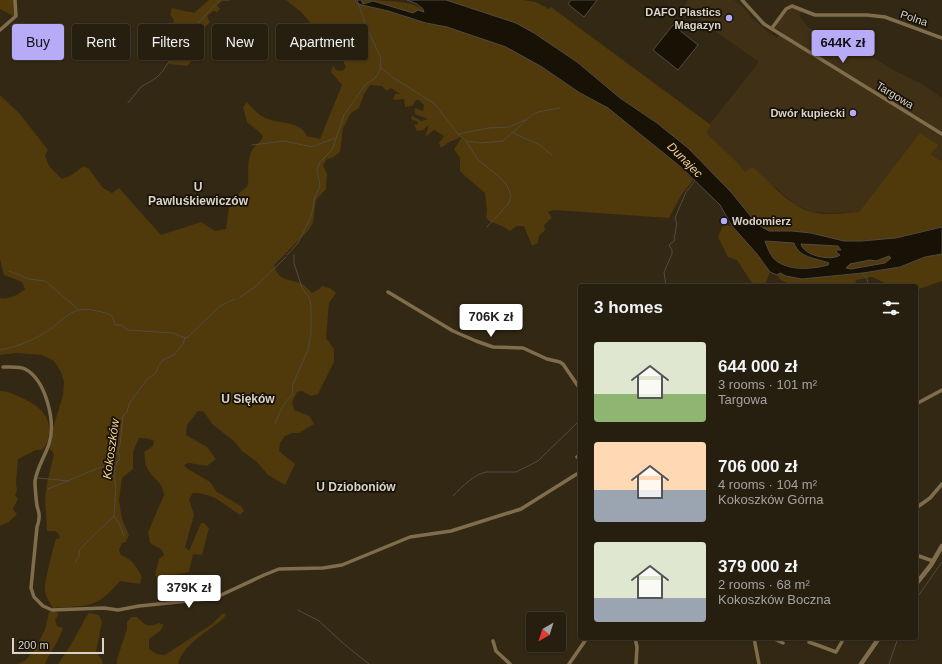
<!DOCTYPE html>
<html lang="en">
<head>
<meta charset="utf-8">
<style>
  body { margin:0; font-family:Helvetica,sans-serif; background:#322b1d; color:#f1f3f6; height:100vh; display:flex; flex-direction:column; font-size:15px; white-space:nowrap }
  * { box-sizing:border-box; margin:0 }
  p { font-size:13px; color:#a4a29e }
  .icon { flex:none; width:22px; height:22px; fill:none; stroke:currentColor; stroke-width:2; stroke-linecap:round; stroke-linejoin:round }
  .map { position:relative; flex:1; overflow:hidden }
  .details { position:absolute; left:578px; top:284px; width:340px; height:356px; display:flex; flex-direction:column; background:#261e0f; border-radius:4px; box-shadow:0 1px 3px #0004,0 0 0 1px #423c2f }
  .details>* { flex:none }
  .top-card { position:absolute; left:12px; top:24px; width:380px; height:36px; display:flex; gap:8px }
  .needle { width:26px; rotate:219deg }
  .controls { position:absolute; left:526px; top:612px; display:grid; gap:8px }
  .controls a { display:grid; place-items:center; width:40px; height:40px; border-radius:4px; background:#261e0f; box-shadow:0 1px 3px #0004,0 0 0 1px #423c2f; font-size:20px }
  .scale { position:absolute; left:12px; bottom:10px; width:92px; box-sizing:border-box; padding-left:4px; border:2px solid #dbd3c7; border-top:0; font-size:11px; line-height:14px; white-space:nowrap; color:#dbd3c7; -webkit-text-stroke:3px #171209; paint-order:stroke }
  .price { position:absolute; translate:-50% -34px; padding:0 9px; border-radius:4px; background:#fff; color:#222; font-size:13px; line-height:26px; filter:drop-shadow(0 1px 2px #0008) }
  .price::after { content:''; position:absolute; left:50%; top:24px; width:12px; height:9px; margin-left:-6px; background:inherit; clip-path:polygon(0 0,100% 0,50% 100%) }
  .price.active { background:#b7abf8; color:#111 }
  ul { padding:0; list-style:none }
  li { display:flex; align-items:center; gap:12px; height:100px; padding:0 16px }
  li span { display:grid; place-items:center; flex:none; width:112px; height:80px; border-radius:4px; color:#555 }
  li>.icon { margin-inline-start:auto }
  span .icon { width:48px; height:48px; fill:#fffc; stroke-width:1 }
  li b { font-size:17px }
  h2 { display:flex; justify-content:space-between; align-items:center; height:48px; padding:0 16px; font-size:17px }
  .pill { padding:0 14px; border-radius:4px; background:#261e0f; box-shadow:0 1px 3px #0004,0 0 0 1px #423c2f; font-size:14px; line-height:36px }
  .pill.active { background:#b7abf8; color:#111 }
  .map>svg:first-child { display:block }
  .built { fill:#403116 }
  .green { fill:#50390a }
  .water { fill:#171106; stroke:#524b40; fill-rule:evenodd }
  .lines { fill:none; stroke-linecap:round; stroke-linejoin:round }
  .stream { stroke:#524b40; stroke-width:1 }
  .minor { stroke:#806d4c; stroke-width:3.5 }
  .tertiary { stroke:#806d4c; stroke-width:4.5 }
  .poi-dot { fill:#b7abf8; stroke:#171209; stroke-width:1.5 }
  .labels { text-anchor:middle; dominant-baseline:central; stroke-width:3.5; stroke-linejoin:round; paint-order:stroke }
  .poi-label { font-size:11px; font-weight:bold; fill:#dbd3c7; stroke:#171209; text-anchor:end }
  .street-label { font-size:11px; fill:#dbd3c7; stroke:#171209 }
  .water-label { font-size:12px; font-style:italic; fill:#f6d192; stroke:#171209 }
  .neighbourhood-label { font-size:12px; font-weight:bold; fill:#dbd3c7; stroke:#171209 }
</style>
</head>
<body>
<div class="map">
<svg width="942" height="664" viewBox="0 0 942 664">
  <rect width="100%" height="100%" fill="#332814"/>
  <path class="built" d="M688,0H734L740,4L753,19L768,32L777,38L782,32L774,28L789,7L802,11L799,16L808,27L838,44L842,41L859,49L897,72L922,84L942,98V159L940,161L931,154L939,145L920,134L859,212L834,213L812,212L796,205L775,187L745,172L738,163L705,133L711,125L710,124L759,62L682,8Z"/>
  <g class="green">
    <path d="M0,0H15V17L0,9Z"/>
    <path d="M209,0H230L229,1H222L217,5L220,9L217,12L213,11L207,16L210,22L203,29L199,28L197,31H200L196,40L198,48L194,53L195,57L187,66L169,64L168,57L173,53L164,52L158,33L174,22L173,18L170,15L172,8L194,13Z"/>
    <path d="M286,0H355L357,2L362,5L388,11L426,23L447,27L477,36L506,47L521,54L542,67L580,93L608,108L682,168L693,180L682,194L669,218L554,210L548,212L552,218L544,225L545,230L539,236L538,243L532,246L524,226H517L510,231L502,226L489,221L486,218L487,211L485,193L464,175L460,171V158L454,149L462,137L449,142L441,148L439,143L444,136L434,130L425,137L429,125L423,130L417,131L414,124L417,125L418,122L411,119L412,116L421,121L428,119L415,114V108L423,111L424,105L419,100H416L412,106L405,107L404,99L393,100L395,94H400L391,88L387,91L382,86L370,85L364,94L359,108L351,113L343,128L340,152L332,158L327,159L323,165L327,174L326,189L316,200L313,223L308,231L274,265C279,283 289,278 302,284C306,286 309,290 312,293L319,289L322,286L330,288L336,293L329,303L326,338L334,349V362L318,394L311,396L302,391L297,392L292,402L294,410L309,416L314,424L299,433H292L285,436L280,443L279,451L295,464L285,485L268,475L257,462L242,451L234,441L213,425L204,412L198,411L187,425L186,435L207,447L216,459L207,466L189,463L184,465L188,469L210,482L217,492L241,506L244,511L240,515C223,504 214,493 193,493L189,499L194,515L185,547L189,551L201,523H204L209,528L202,555L193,554L189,572L158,578L155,575L159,559L164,555L162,550L150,543L148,532L164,495C163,481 152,479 147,468C145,464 145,457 144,452L153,446L154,441L146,438H139L133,452V469L122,478L119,500L122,519L129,535L126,542L122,543L119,550L121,555C132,559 137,567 142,577L140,584L120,581C96,610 87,605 53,608C50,603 46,597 45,591C44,584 53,547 56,539L60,538L58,533L55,531H47L45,499L47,483L54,455L52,451L50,450L53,428L63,395L64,382L61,372L54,361L42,355L16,353L0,355V298C8,300 18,295 25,289L22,282L4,275L0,259V95L20,114L48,150L45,155L49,166L62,179L70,176L84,166L89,169L103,188L112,193L119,188L161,235L201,222L215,231L226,229C228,220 227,208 232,201C236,195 244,190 248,185C249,174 246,158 253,149C257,143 260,144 263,136L259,132L247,122L243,107L247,102C253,109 259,116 268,119C282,124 300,121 307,136L320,139L342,85L331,72L333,65L336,70L342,71L346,68L343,60L336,55L328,43L301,12Z"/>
    <path d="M361,0C375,0 419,0 424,12L413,13L373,1L363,4Z"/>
    <path d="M446,0H523L536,2L549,9L551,7L711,125L706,133L738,163L745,172L753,167C769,182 791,207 812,212C827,216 844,213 859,212L920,133L939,145L931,154L940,161L942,159V227L896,238L861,241H844L792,231H769L762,228L757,224L731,192L688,148L657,123L620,98L577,62L534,33L516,23Z"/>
    <path d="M723,225L732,226L757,254L770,272L766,283L756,286L750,280L737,260L728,257L718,237Z"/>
    <path d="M765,241L794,243L805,256L829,263L828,265C814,269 791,270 778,262C771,258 768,248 765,241Z"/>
    <path d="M801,243L838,246L841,251L840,255C831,262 803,256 801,243Z"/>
    <path d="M942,254V281L916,290V286H891L872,277L856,280L855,286H833V283H821L816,286H795L782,281L777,275L780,273L786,276L802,279L865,273L900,267L925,257Z"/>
    <path d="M889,256L891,258L885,263L851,269L846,268L850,264L870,260L876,261Z"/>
    <path d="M0,391C8,391 13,394 20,397C36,404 51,414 49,433C48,440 47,445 42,450H36L18,459L16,483L17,491L15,495L18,499L13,509L17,514L9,522L0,526Z"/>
    <path d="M55,611L59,614L55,620L57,626L63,628C59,641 50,652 45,664H18L26,660L34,650L45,630L49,612Z"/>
    <path d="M89,613L99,615L102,622L96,652L102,660L103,664H58C65,654 72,643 78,632C82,625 84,619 89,613Z"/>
    <path d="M222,614H226L224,618C209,631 183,644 178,664H117V659L127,629V622L131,617H137C145,625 148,628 159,623L164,625L160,631L149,639V649L157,654L165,655L212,624Z"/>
  </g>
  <g class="water">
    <path d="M355,0H361L363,4L373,1L413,13L418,10L424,12L423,9L417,4L407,0H446L516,23L534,33L577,62L620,98L657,123L688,148L731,192L757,224L769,231H792L811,233L844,241H861L896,238L942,227V254L925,257L900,267L863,273L802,279L786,276L780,273L777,275L770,272L757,254L732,226L720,205L682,168L608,108L580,93L542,67L506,47L447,27L426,23L388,11L362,5L357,3ZM765,241L794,243C799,258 816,258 829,263L828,265C813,269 792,271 778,262C771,258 768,249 765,241ZM801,244L838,246L841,250H837L836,252L840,255C831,262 803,255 801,244ZM889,256L891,258L885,263L851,269L846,268L850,264L870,260L876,261Z"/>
    <path d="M571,0H597L584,17L568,4Z"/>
    <path d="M673,25L698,45L678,70L653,50Z"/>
  </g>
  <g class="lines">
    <g class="stream">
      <path d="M380,67L392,77L435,104L458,134L466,141L478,160L496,174L507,185L511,196L509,203L487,227"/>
      <path d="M128,103L141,87L156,78L162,72L168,63L177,54L188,34L214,6L221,0"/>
      <path d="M513,133L538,144L552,155"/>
      <path d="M458,134L488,128L509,127L525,120"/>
      <path d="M467,141L480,143L503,141L532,115L538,112L560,108"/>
      <path d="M252,145L284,141L312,147L335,138"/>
      <path d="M287,255L298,243L309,221L313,209L314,199L320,186L317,169L320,162L332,150L344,115L365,85L375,78L380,70L381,58L366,26L357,0"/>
      <path d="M9,271L29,279L45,281L78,309"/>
      <path d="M862,273L867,279L869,286"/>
      <path d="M666,286L664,272L672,254V250L669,245L675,240L674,238C676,233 675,229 677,224L675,218L686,192L694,182"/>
      <path d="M240,297L255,287L286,257"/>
      <path d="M0,350C16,347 32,341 46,332C65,320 71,304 97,311C102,312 109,313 112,316C113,318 114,322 115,325H122L127,330L173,333L185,338"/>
      <path d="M275,424C279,413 284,402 293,394L292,386L308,350L311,333V308L310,299L302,288L294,263V255"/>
      <path d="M38,478L69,481"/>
      <path d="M48,489C72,480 92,469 117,462"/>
      <path d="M453,496C463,486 473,475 486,472H516L538,461L580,420"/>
      <path d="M114,516L120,525L124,536"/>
      <path d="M75,563L79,556V551C89,538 102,528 114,516L116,487L114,474L117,462L120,459L118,450L120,445L123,416L127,412L129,404L148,378L155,374L159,365L163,360L174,355L183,344L185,338L188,337L220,306L235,299"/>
      <path d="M916,599L942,562"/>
      <path d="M298,610L319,621L344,644L369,664"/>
      <path d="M889,664L898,638"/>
    </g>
    <g class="minor">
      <path d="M742,0L764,24L942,134"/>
      <path d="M772,28L786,9L792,6L815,15H867L885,17L942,38"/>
      <path d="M0,30L16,16L15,0"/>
      <path d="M388,292L453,331L476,341L493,347L523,348L547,359L560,362L563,364L580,389"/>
      <path d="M3,367C10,367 19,366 25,369C46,380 56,422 49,444C45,456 37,468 35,481C35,489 36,498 37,506C38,510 40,514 39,518C39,521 38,524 37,527L31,588L34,597L43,606L52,610L104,608L118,610L139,606L208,599L219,596L264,575L279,569L323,568L342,565L410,537L451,531L521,509L580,472"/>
      <path d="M916,404L942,390"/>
      <path d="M577,457L580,456"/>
      <path d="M916,508L930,498L942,484"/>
      <path d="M916,555L933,561"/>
      <path d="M635,638L637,647L636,664"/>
      <path d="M754,638L759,664"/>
      <path d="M772,638L783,643"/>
      <path d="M493,641L496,651L510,664"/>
      <path d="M809,642L836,652L844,638"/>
      <path d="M569,664L587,638"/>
    </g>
    <g class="tertiary">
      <path d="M916,584L931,565L942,546"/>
      <path d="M861,664L879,638"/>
    </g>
  </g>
  <g class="poi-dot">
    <circle cx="729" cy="18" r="4"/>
    <circle cx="853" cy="113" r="4"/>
    <circle cx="724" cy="221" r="4"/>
  </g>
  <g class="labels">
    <g class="poi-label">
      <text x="721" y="12">DAFO Plastics<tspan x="721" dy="13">Magazyn</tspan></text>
      <text x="845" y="113">Dwór kupiecki</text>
      <text x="732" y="221" text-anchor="start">Wodomierz</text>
    </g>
    <g class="street-label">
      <text transform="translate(914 18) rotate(19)">Polna</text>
      <text transform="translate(895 95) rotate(31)">Targowa</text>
    </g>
    <g class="water-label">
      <text transform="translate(685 160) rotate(45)">Dunajec</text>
      <text transform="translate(111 449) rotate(-82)">Kokoszków</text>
    </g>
    <g class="neighbourhood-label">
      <text x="198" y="187">U<tspan x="198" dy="14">Pawluśkiewiczów</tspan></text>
      <text x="248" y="399">U Sięków</text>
      <text x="356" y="487">U Dzioboniów</text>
    </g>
  </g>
</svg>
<div class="controls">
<a><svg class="needle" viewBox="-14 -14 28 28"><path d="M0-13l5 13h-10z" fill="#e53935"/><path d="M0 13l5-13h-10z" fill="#a4a29e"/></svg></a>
</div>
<div class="scale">200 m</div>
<b class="price active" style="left:843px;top:64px">644K zł</b>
<b class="price" style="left:491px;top:338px">706K zł</b>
<b class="price" style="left:189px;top:609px">379K zł</b>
<div class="top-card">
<a class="pill active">Buy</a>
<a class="pill">Rent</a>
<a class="pill">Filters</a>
<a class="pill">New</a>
<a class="pill">Apartment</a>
</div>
<section class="details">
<h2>3 homes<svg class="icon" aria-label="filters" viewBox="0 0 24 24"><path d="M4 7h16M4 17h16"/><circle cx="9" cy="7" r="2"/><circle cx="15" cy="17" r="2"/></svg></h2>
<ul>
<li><span style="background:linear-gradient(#dfe7d0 65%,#8fb573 0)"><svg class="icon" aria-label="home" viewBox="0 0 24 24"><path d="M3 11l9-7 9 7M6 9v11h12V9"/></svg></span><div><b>644 000 zł</b><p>3 rooms · 101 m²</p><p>Targowa</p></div></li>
<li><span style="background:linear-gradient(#ffd9b3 60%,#9aa5b1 0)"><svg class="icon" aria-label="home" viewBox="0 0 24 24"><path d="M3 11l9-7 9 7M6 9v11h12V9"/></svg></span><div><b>706 000 zł</b><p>4 rooms · 104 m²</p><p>Kokoszków Górna</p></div></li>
<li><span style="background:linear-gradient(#dfe7d0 70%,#9aa5b1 0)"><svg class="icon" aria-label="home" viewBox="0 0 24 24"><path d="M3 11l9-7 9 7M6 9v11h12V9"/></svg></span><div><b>379 000 zł</b><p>2 rooms · 68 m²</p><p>Kokoszków Boczna</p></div></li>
</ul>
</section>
</div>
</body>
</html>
